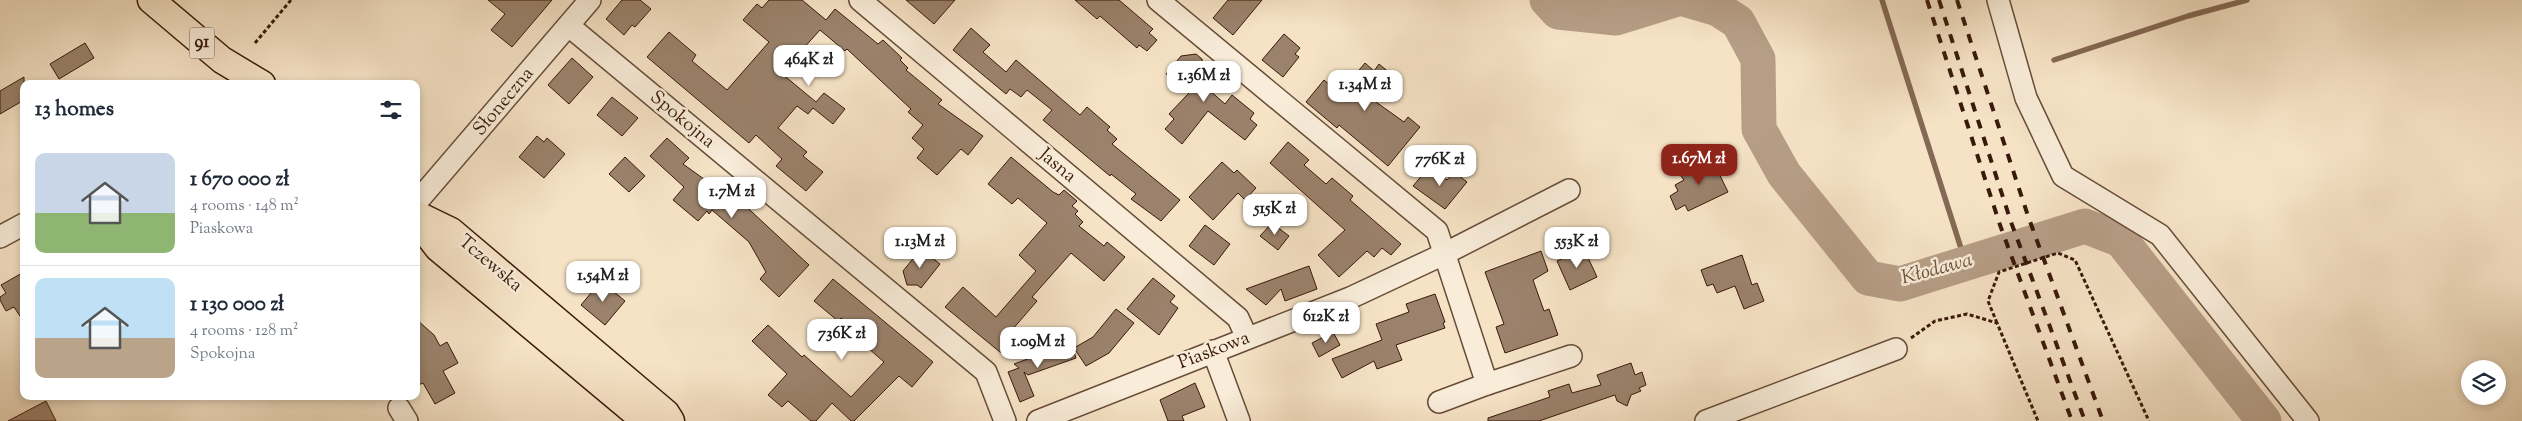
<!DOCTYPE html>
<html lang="en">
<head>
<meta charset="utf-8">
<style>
  body { margin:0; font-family:"Sorts Mill Goudy",serif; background:#f6f6f7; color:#1f2937; height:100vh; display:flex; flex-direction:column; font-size:19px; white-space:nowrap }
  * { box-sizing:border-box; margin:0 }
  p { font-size:16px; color:#747a83 }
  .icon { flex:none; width:28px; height:28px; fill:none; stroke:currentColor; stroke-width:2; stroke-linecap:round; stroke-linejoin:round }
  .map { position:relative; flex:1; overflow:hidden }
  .details { position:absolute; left:20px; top:80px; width:400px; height:320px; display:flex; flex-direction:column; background:#fff; border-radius:10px; box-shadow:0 2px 8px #0003 }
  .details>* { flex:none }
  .buttons { position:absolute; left:2461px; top:360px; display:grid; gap:10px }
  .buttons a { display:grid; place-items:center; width:45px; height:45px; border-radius:50%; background:#fff; box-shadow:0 2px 8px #0003; font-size:25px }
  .price { position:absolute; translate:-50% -42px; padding:0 11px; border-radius:10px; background:#fff; color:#222; font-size:16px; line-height:32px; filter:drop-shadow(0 1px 2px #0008) }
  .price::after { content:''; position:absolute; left:50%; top:30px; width:15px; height:11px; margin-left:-8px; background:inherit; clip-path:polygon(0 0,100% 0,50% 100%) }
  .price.current { background:#8f2418; color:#fff }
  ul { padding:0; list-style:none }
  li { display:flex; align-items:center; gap:15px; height:125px; padding:0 15px }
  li+li { border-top:1px solid #e0e1e3 }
  li span { display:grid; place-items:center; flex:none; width:140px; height:100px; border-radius:10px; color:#555 }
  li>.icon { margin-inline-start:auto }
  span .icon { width:60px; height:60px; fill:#fffc; stroke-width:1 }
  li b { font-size:21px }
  h2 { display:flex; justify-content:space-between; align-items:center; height:60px; padding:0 15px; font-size:21px }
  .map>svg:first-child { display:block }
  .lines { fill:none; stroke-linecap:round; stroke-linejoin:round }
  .stream { stroke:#846954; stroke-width:5.5 }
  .river { stroke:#b69e86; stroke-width:35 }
  .building { fill:#9b826c; stroke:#39190a }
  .minor-casing { stroke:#684c39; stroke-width:24 }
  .major-casing { stroke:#39190a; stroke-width:29 }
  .path { stroke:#39190a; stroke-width:3; stroke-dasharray:4 2.5; stroke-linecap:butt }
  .minor { stroke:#f9edda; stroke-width:21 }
  .major { stroke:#f6e3c6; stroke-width:26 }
  .rail { stroke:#39190a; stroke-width:4; stroke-dasharray:9 9; stroke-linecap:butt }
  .labels { text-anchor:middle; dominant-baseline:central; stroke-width:5; stroke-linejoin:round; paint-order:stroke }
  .shield { fill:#f9edda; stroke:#735948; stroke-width:1 }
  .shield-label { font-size:18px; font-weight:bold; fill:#39190a }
  .street-label { font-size:19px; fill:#39190a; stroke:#f9edda }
  .water-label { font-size:20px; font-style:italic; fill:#6b4e3c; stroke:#f9edda }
</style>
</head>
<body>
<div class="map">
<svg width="2522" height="421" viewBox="0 0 2522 421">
  <rect width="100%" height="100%" fill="#f6e3c6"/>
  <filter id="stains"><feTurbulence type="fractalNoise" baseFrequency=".004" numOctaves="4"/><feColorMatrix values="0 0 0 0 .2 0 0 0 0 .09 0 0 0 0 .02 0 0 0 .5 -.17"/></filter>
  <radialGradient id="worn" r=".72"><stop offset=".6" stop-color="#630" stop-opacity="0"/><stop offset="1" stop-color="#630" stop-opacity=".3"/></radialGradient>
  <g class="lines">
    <g class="stream">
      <path d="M1882,0L1966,264"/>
      <path d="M2054,60L2188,16L2247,0"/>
    </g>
    <g class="river">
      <path d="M1547,0L1558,12L1616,18L1674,0"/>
      <path d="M1687,0L1718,9L1738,22L1758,59L1759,129L1784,174L1868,278L1900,284L2085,226L2121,240L2264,421"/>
    </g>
  </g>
  <g class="building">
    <path d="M488,0H552L512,47L491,30L505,14Z"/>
    <path d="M622,0H640L651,9L635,27L632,25L624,35L606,19Z"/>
    <path d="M769,0H802L826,20L835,9L878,44L883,40L902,58L900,60L908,68L906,70L942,100L938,104L983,136L968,155L961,149L937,175L917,158L924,149L912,138L923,125L908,112L911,109L847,49L845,51L820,30L781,73L816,102L824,93L845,109L833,124L813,108L808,114L797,106L778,128L807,152L803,156L823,172L806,191L776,166L782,159L756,135L749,143L647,57L669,32L696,55L692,61L727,90L769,42L743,20L757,4L762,8Z"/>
    <path d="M906,0H955L934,24Z"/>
    <path d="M1075,0H1119L1153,29L1149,33L1157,40L1147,51L1139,45L1137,48L1100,16L1097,19Z"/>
    <path d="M1228,0H1262L1233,35L1213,18Z"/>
    <path d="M971,28L990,45L983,52L1006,72L1016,60L1080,115L1087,107L1110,127L1107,130L1117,139L1112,144L1180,200L1161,221L1131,199L1136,194L1111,174L1110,176L1043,120L1052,110L1027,90L1021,97L1010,89L1006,94L953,50Z"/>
    <path d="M1284,34L1300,48L1295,54L1299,57L1283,77L1262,60Z"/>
    <path d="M85,43L94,58L59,79L50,64Z"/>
    <path d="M1196,54L1202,59L1204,73L1198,80L1225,104L1232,95L1254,113L1250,119L1257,125L1245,140L1208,111L1182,144L1165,129L1174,119L1169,114L1189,93L1166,74L1181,56Z"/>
    <path d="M572,58L593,77L569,104L548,85Z"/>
    <path d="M1365,63L1374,71L1379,64L1396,78L1376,102L1404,122L1408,117L1420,127L1388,166L1339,125L1337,128L1306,102L1324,80L1330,85L1334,80L1344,88Z"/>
    <path d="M24,77V100L0,114V91Z"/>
    <path d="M612,97L638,118L622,136L597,115Z"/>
    <path d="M537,136L544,142L547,138L565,154L544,178L519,157Z"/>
    <path d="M667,138L689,158L683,164L736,202L738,199L809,265L779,297L760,279L766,272L749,242L712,210L709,214L707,211L698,221L673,200L684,187L650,156Z"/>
    <path d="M1288,142L1309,160L1304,165L1326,184L1332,178L1353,196L1350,200L1401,244L1391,255L1382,248L1374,257L1367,251L1339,277L1318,255L1345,230L1270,163Z"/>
    <path d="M625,157L645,176L629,192L609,174Z"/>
    <path d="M1011,157L1053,192L1059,195L1064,190L1077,201L1072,206L1078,211L1075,214L1083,222L1079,226L1104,246L1107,242L1125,257L1104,281L1071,253L1032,297L1037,301L1012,330L1022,338L1006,357L945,307L963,287L996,317L1036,271L1019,255L1047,223L1018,198L1012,204L988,184Z"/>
    <path d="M1711,157L1728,192L1688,211L1685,205L1676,210L1670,196L1678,191L1675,185L1684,180L1681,176L1691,172L1689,168Z"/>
    <path d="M1222,162L1234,173L1237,170L1256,188L1245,200L1238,193L1213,220L1189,197Z"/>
    <path d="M1430,166L1447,180L1454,172L1467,182L1445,209L1413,186Z"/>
    <path d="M1272,223L1289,236L1278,250L1260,236Z"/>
    <path d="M1205,225L1230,244L1214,265L1189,246Z"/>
    <path d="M921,249L940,264L921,288L917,285H907L903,271Z"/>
    <path d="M1584,249L1597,277L1570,290L1557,261Z"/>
    <path d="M1541,251L1548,271L1533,280L1544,311L1549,309L1558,335L1505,353L1496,327L1504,324L1485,272Z"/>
    <path d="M1742,255L1752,285L1757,283L1764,301L1744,309L1735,286L1717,293L1713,284L1707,286L1701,270Z"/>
    <path d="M1309,266L1317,289L1285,301L1281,289L1266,305L1246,289Z"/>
    <path d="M24,272V322L14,307L6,311L0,300V297L6,293L1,285Z"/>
    <path d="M1153,278L1175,296L1170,302L1178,308L1159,335L1127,309Z"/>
    <path d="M833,279L933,362L912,387L899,376L854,421H851L832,403L816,421H811L788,401L782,407L768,395L787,374L752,341L768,325L802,357L804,355L851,397L884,362L868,348L872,343L841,318L838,321L814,301Z"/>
    <path d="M601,281L625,301L605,325L581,305Z"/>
    <path d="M1435,294L1445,322L1443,323L1445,328L1396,345L1402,360L1377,369L1374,361L1342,378L1332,359L1382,340L1376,324L1409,312L1406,304Z"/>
    <path d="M1116,309L1134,323L1109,353L1086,366L1074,348L1093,337Z"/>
    <path d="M416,319L434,335L440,346L447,342L458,363L443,371L455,393L435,404L423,383L416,386Z"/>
    <path d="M1333,332L1340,345L1319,357L1312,343Z"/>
    <path d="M1071,343L1076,358L1028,375L1024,372L1034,396L1020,402L1008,372L1019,368L1014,364Z"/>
    <path d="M1631,363L1635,375L1642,372L1646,385L1639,388L1641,391L1631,395L1627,406L1617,401L1615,395L1539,421H1488V418L1550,397L1548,391L1569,384L1572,393L1601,385L1597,375Z"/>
    <path d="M1195,383L1205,407L1182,416L1184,421H1168L1160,400Z"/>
    <path d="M46,401L56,421H8Z"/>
  </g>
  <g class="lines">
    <g class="minor-casing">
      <g id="minor">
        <path d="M860,0L1238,318L1247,338"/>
        <path d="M1158,0L1437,231L1487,384L1571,356"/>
        <path d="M1998,0L2026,98L2063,176L2160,235L2308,421"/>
        <path d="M569,26L986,372L1005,421"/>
        <path d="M416,203L590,0"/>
        <path d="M0,237L24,224"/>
        <path d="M1213,351L1239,421"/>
        <path d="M1439,402L1487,384"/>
        <path d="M399,408L407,421"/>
        <path d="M1038,421L1350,298L1444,254L1569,190"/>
        <path d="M1706,421L1896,349"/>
      </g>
    </g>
    <g class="major-casing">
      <g id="major">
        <path d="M151,0L222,60L262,84"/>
        <path d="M416,214L451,231L666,413L671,421"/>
        <path d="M416,220L438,248L645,421"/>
      </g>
    </g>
    <g class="path">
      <path d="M255,43L291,0"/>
      <path d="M1997,323L1988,301L1999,272L2058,253L2075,260L2149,421"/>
      <path d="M1911,338L1935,321L1967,314L1997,323L2038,421"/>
    </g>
    <use href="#minor" class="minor"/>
    <use href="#major" class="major"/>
    <g class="rail">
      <path d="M1927,0L2000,225L2072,421"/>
      <path d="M1939,0L2011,222L2085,421"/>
      <path d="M1957,0L2028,216L2103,421"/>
    </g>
  </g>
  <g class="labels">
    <rect class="shield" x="189.5" y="27.5" width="25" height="31" rx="4"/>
    <g class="shield-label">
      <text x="202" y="43">91</text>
    </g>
    <g class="street-label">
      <text transform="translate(504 102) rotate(-50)">Słoneczna</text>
      <text transform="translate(682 120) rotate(40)">Spokojna</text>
      <text transform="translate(1057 166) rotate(40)">Jasna</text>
      <text transform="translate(490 264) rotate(40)">Tczewska</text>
      <text transform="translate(1214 351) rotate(-21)">Piaskowa</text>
    </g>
    <g class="water-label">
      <text transform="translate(1937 270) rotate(-15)">Kłodawa</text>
    </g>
  </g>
  <rect width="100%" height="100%" filter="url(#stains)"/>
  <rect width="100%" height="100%" fill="url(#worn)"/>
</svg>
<div class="buttons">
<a><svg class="icon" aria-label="layers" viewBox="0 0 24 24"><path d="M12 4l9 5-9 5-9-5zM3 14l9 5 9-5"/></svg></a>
</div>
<b class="price" style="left:809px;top:87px">464K zł</b>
<b class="price" style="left:1204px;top:103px">1.36M zł</b>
<b class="price" style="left:1365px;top:112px">1.34M zł</b>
<b class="price current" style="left:1699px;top:186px">1.67M zł</b>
<b class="price" style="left:1440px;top:187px">776K zł</b>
<b class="price" style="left:732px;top:219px">1.7M zł</b>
<b class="price" style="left:1275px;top:236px">515K zł</b>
<b class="price" style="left:920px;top:269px">1.13M zł</b>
<b class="price" style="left:1577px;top:269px">553K zł</b>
<b class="price" style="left:603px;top:303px">1.54M zł</b>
<b class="price" style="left:1326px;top:344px">612K zł</b>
<b class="price" style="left:842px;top:361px">736K zł</b>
<b class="price" style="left:1038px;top:369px">1.09M zł</b>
<section class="details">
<h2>13 homes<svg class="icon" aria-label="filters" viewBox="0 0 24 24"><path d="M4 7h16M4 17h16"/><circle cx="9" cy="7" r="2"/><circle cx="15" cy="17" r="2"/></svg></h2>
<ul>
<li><span style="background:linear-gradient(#c9d6e8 60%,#8fb573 0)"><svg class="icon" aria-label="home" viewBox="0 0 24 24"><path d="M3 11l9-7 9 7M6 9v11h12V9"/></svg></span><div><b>1 670 000 zł</b><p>4 rooms · 148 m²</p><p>Piaskowa</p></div></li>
<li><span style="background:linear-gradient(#bfe0f5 60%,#b9a48a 0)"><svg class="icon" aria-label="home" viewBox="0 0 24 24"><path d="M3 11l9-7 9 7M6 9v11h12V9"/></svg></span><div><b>1 130 000 zł</b><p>4 rooms · 128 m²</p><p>Spokojna</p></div></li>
</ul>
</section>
</div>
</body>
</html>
